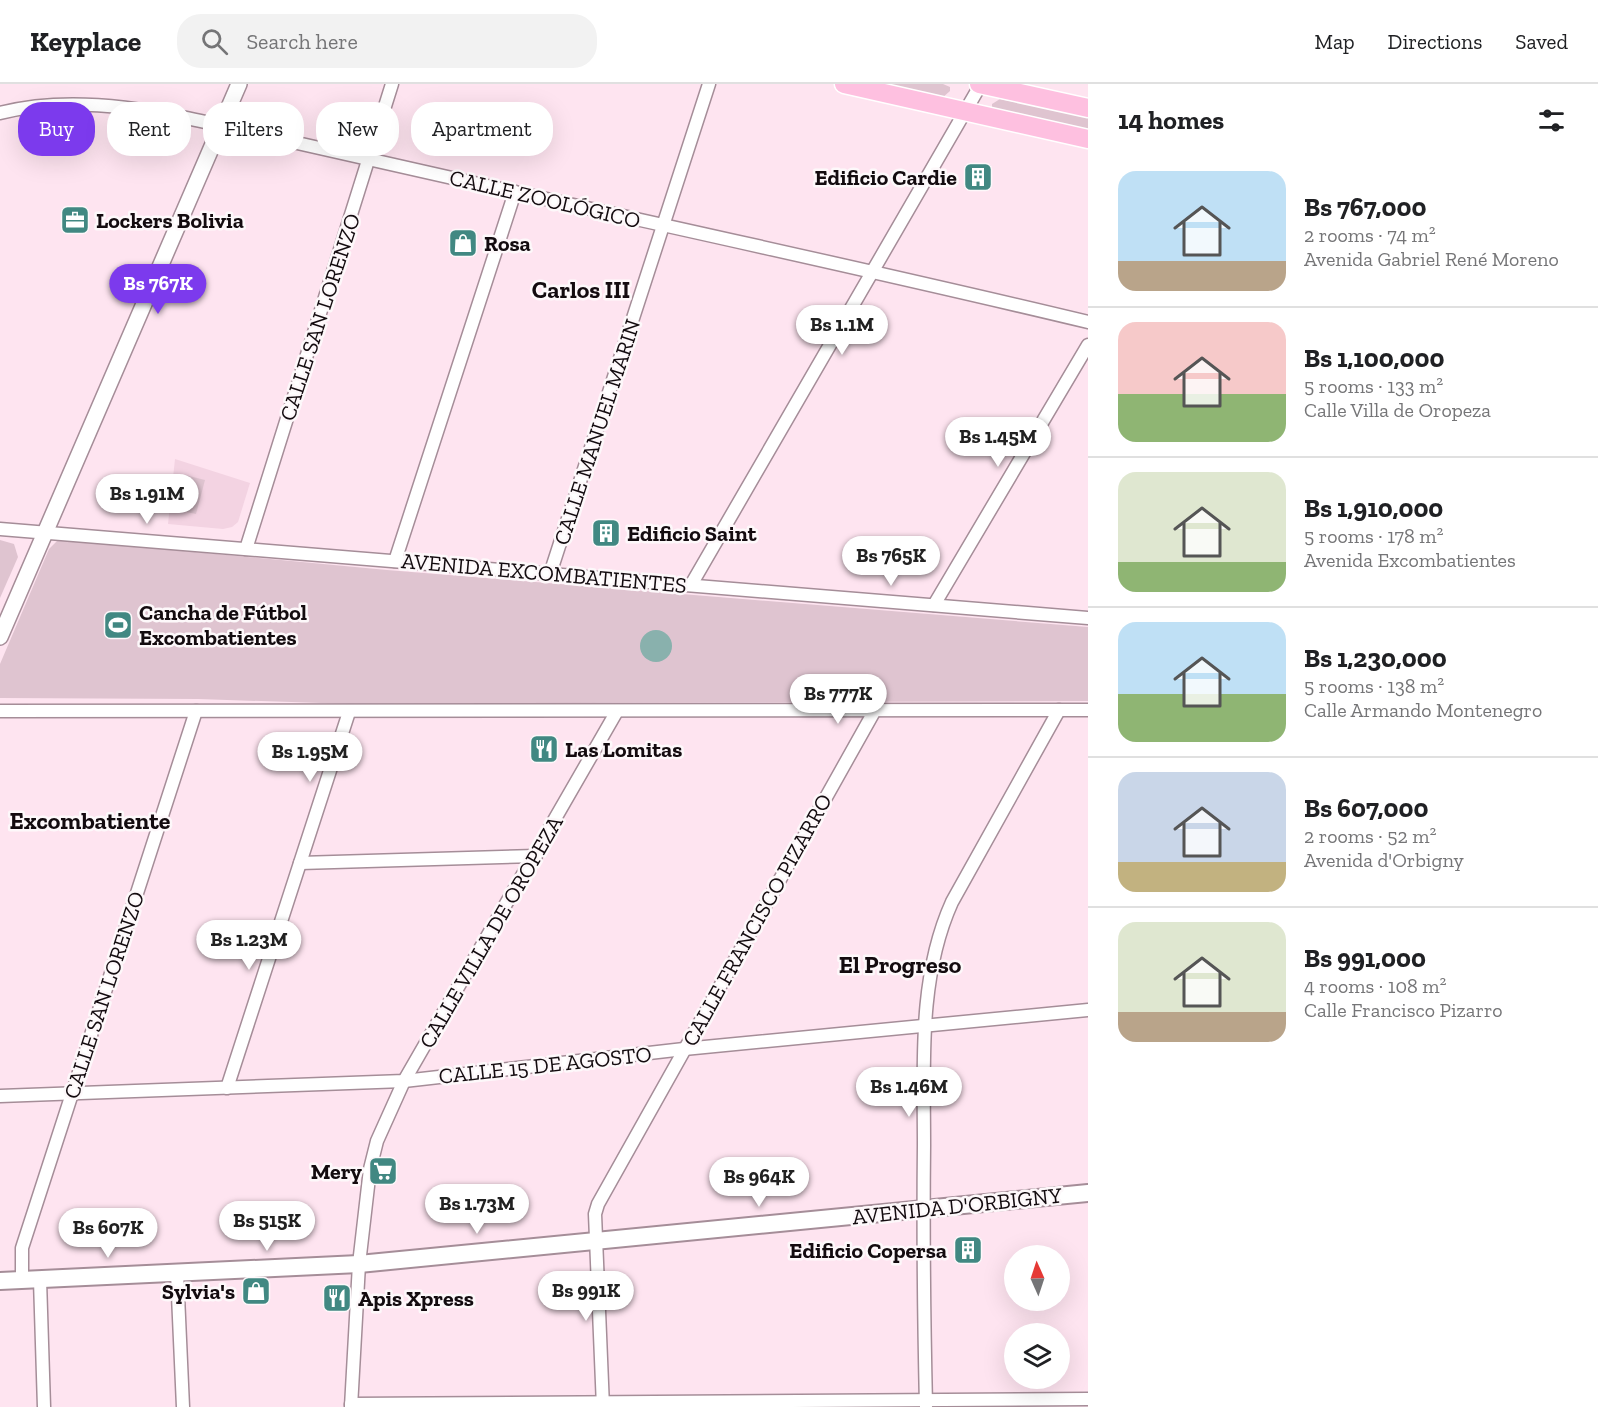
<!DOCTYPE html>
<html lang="en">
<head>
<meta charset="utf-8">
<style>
  body { margin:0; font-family:"Zilla Slab",serif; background:#f2f2f2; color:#202124; height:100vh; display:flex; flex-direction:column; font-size:22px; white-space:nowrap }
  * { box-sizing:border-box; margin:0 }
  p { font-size:20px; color:#757577 }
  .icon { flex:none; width:33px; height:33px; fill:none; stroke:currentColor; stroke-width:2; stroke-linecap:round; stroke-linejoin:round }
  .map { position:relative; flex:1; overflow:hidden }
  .sheet { display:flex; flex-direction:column; background:#fff; width:510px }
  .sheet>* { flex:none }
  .guide { position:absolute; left:18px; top:18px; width:570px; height:54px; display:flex; gap:12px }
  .needle { width:39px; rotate:357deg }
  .fabs { position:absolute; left:1004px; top:1161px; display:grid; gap:12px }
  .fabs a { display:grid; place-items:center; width:66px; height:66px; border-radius:50%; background:#fff; box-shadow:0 6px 24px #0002; font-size:30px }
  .price { position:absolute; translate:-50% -51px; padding:0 14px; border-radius:21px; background:#fff; color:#222; font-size:20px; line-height:39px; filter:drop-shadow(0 2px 3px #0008) }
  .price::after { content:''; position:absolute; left:50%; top:36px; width:18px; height:14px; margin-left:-9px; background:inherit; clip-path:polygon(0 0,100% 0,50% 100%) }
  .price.on { background:#7c3aed; color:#fff }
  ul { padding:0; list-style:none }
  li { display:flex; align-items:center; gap:18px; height:150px; padding:0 30px }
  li+li { border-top:2px solid #e0e0e0 }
  li span { display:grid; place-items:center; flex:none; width:168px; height:120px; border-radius:18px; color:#555 }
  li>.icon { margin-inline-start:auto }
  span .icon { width:72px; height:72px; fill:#fffc; stroke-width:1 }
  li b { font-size:26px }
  h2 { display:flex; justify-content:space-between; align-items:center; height:72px; padding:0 30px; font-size:26px }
  .pill { padding:0 21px; border-radius:24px; background:#fff; box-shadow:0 6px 24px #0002; font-size:21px; line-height:54px }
  .pill.on { background:#7c3aed; color:#fff }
  header { display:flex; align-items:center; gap:36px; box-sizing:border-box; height:84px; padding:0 30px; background:#fff; border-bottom:2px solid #e0e0e0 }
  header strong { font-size:28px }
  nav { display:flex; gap:33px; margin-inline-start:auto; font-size:21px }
  .search { width:420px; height:54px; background:#f2f2f2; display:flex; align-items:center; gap:15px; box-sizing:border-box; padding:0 21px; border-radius:24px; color:#757577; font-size:22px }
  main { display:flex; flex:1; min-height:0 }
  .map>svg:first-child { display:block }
  .built { fill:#f3d3e2 }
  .green { fill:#dfc4d0 }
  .water { fill:#89b1ad }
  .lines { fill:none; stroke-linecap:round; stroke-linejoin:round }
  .minor-casing { stroke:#a58d98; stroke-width:15 }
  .tertiary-casing { stroke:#a58d98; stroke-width:18 }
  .secondary-casing { stroke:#a58d98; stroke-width:20 }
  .primary-casing { stroke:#fff; stroke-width:21 }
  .minor { stroke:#fff; stroke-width:12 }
  .tertiary { stroke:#fff; stroke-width:15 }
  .secondary { stroke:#fff; stroke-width:16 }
  .primary { stroke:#fec0e0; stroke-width:18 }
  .labels { text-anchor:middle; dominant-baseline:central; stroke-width:5; stroke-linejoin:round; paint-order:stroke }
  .poi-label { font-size:22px; font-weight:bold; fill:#130b0f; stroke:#fdf8fa; text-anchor:start }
  .street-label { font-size:22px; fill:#130b0f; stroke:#fdf8fa }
  .neighbourhood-label { font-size:24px; font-weight:bold; fill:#130b0f; stroke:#fdf8fa }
</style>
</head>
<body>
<header>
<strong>Keyplace</strong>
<div class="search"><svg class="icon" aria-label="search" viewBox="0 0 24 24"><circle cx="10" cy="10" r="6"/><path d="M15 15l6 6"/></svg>Search here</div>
<nav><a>Map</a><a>Directions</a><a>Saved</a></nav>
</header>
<main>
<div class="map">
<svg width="1088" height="1323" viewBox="0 0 1088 1323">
  <rect width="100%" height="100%" fill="#fee4f0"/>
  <path class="built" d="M175,375L250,399L238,438L232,443L223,445L168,440Z"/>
  <g class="green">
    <path d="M882,0H943L950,3V7L942,14Z"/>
    <path d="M1000,15L1088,33V46L992,24V20Z"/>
    <path d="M185,391L205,396L196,430L176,426Z"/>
    <path d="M0,456L14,460L18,473L0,514Z"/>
    <path d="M66,456L387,486L1088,543V617L351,620L198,615L0,614V580L49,465L57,457Z"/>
  </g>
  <circle class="water" cx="656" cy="562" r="16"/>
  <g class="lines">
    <g class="minor-casing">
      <g id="minor">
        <path d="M0,29C88,6 188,34 275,54C337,68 399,82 461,96C670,143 880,188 1088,238"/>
        <path d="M0,445L1088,534"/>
        <path d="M246,465L392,0"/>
        <path d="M395,477L515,108"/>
        <path d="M550,490L709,0"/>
        <path d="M691,501L981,0"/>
        <path d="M934,521L1088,261"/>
        <path d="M0,627L1088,626"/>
        <path d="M300,779L536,772"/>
        <path d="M227,1004L349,628"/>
        <path d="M0,1012L404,997L684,965L1088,926"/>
        <path d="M177,1189L183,1323"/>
        <path d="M40,1196L44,1323"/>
        <path d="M22,1197V1164L196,627"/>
        <path d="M351,1320L1088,1315"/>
        <path d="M926,1322C924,1235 923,1148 924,1061C924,980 918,893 952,818L1059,626"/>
        <path d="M351,1323L359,1180L370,1085L377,1057L404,997L617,627"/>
        <path d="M603,1323L595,1130L598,1120L875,626"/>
      </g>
    </g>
    <g class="tertiary-casing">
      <path id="tertiary" d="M0,553L239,0"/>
    </g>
    <g class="secondary-casing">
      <path id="secondary" d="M0,1197L359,1180L1088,1109"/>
    </g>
    <g class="primary-casing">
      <g id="primary">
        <path d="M844,0L1088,55"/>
        <path d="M979,0L1088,24"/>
      </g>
    </g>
    <use href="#minor" class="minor"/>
    <use href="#tertiary" class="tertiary"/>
    <use href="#secondary" class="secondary"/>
    <use href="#primary" class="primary"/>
  </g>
  <defs>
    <g id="building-square" transform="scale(1.5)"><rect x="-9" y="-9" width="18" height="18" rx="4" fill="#418882" stroke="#fdf8fa"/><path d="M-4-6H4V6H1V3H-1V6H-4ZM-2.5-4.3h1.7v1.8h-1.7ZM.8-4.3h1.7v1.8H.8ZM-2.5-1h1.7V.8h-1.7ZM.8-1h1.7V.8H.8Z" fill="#fff"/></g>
    <g id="office-square" transform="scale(1.5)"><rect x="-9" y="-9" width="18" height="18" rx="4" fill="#418882" stroke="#fdf8fa"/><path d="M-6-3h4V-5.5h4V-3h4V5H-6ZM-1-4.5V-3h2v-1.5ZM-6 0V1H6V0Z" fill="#fff"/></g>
    <g id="shop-square" transform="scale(1.5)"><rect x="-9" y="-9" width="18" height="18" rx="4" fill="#418882" stroke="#fdf8fa"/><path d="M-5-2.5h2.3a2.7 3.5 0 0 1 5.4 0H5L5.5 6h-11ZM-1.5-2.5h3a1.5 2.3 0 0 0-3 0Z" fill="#fff"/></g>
    <g id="stadium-square" transform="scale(1.5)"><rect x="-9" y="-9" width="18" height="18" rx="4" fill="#418882" stroke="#fdf8fa"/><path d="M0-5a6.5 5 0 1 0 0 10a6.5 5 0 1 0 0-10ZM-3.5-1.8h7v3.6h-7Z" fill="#fff"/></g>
    <g id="restaurant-square" transform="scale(1.5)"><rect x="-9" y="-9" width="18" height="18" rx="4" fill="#418882" stroke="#fdf8fa"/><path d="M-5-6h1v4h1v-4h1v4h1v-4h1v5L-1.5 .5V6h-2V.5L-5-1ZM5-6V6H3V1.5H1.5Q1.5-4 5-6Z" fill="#fff"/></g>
    <g id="supermarket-square" transform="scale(1.5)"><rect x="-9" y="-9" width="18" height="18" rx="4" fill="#418882" stroke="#fdf8fa"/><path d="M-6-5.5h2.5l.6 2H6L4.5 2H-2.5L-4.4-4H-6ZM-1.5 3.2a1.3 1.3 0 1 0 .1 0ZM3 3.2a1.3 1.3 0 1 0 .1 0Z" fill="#fff"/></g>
  </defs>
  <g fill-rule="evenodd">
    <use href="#building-square" x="978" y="93"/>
    <use href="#office-square" x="75" y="136"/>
    <use href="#shop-square" x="463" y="159"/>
    <use href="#building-square" x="606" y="449"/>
    <use href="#stadium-square" x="118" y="541"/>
    <use href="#restaurant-square" x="544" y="665"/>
    <use href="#supermarket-square" x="383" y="1087"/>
    <use href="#building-square" x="968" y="1166"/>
    <use href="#shop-square" x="256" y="1207"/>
    <use href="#restaurant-square" x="337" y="1214"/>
  </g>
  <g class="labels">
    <g class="poi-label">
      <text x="957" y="93" text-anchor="end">Edificio Cardie</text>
      <text x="96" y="136">Lockers Bolivia</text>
      <text x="484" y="159">Rosa</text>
      <text x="627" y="449">Edificio Saint</text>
      <text x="139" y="528">Cancha de Fútbol<tspan x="139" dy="25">Excombatientes</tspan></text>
      <text x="565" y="665">Las Lomitas</text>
      <text x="362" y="1087" text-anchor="end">Mery</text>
      <text x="947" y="1166" text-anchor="end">Edificio Copersa</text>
      <text x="235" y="1207" text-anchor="end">Sylvia's</text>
      <text x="358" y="1214">Apis Xpress</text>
    </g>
    <g class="street-label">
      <text transform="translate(545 115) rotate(13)">CALLE ZOOLÓGICO</text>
      <text transform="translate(320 233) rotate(-72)">CALLE SAN LORENZO</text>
      <text transform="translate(597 348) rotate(-72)">CALLE MANUEL MARIN</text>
      <text transform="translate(544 489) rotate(5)">AVENIDA EXCOMBATIENTES</text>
      <text transform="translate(757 836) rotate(-61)">CALLE FRANCISCO PIZARRO</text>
      <text transform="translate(491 848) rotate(-60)">CALLE VILLA DE OROPEZA</text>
      <text transform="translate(104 911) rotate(-72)">CALLE SAN LORENZO</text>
      <text transform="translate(545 981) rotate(-6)">CALLE 15 DE AGOSTO</text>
      <text transform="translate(957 1122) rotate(-6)">AVENIDA D'ORBIGNY</text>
    </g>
    <g class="neighbourhood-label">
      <text x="581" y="205">Carlos III</text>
      <text x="90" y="736">Excombatiente</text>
      <text x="900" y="880">El Progreso</text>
    </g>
  </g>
</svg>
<div class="fabs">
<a><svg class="needle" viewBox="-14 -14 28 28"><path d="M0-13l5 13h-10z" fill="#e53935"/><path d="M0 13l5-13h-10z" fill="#757577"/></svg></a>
<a><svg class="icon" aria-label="layers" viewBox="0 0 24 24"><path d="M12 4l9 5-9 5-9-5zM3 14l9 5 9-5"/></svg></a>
</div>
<b class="price on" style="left:158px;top:231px">Bs 767K</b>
<b class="price" style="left:842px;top:272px">Bs 1.1M</b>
<b class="price" style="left:998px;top:384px">Bs 1.45M</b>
<b class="price" style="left:147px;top:441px">Bs 1.91M</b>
<b class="price" style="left:891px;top:503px">Bs 765K</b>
<b class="price" style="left:838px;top:641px">Bs 777K</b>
<b class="price" style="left:310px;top:699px">Bs 1.95M</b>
<b class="price" style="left:249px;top:887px">Bs 1.23M</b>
<b class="price" style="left:909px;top:1034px">Bs 1.46M</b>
<b class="price" style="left:759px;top:1124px">Bs 964K</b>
<b class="price" style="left:477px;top:1151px">Bs 1.73M</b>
<b class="price" style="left:267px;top:1168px">Bs 515K</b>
<b class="price" style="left:108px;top:1175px">Bs 607K</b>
<b class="price" style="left:586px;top:1238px">Bs 991K</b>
<div class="guide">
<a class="pill on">Buy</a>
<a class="pill">Rent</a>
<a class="pill">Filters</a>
<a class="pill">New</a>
<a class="pill">Apartment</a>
</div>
</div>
<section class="sheet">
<h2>14 homes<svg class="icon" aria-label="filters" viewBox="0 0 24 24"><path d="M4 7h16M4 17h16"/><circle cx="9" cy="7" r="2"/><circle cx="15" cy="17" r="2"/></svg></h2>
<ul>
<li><span style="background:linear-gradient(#bfe0f5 75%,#b9a48a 0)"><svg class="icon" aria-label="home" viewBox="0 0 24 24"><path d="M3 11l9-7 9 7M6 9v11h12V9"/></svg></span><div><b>Bs 767,000</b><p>2 rooms · 74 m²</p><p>Avenida Gabriel René Moreno</p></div></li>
<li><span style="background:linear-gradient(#f6c9c9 60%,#8fb573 0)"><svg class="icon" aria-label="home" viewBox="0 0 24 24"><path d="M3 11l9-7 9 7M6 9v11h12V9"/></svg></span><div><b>Bs 1,100,000</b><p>5 rooms · 133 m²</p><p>Calle Villa de Oropeza</p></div></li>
<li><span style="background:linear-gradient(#dfe7d0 75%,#8fb573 0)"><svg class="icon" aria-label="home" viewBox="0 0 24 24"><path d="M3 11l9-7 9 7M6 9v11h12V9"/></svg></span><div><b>Bs 1,910,000</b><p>5 rooms · 178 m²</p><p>Avenida Excombatientes</p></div></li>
<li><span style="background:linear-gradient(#bfe0f5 60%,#8fb573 0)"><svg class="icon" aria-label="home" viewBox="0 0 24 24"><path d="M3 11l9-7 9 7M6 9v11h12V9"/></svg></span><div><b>Bs 1,230,000</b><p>5 rooms · 138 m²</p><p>Calle Armando Montenegro</p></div></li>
<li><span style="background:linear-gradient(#c9d6e8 75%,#c2b280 0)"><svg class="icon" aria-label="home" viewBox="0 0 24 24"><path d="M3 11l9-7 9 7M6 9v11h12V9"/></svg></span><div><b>Bs 607,000</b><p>2 rooms · 52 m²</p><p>Avenida d'Orbigny</p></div></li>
<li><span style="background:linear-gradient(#dfe7d0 75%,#b9a48a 0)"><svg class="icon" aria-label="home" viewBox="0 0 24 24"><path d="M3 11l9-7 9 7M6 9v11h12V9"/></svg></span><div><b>Bs 991,000</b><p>4 rooms · 108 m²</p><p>Calle Francisco Pizarro</p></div></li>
</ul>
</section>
</main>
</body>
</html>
